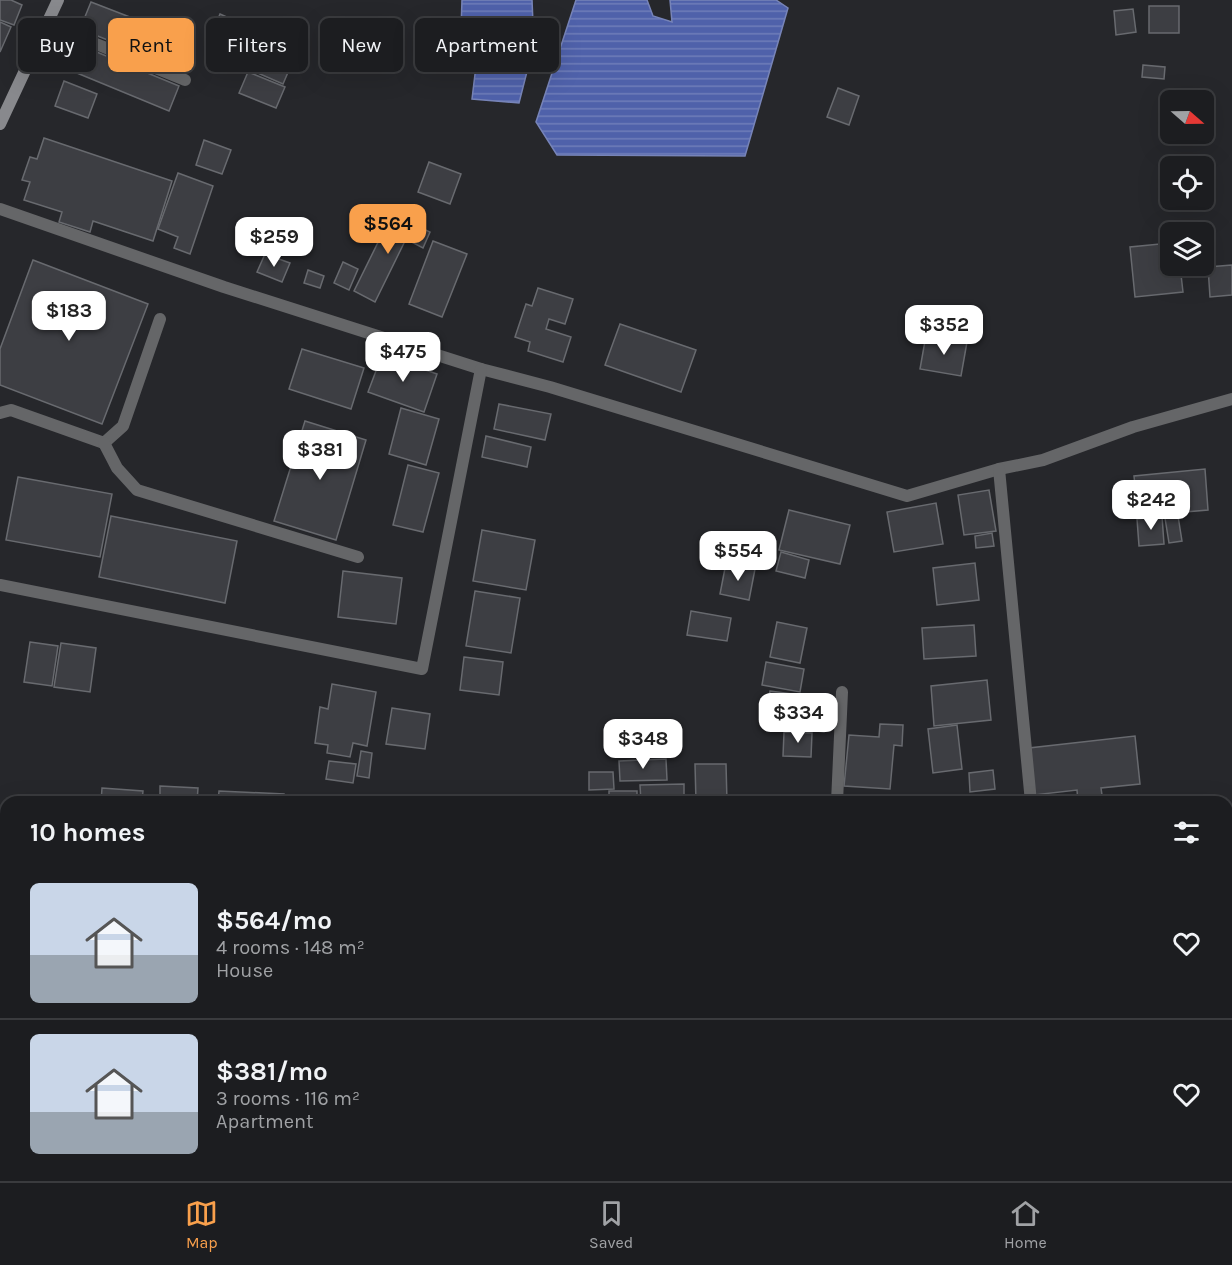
<!DOCTYPE html>
<html lang="en">
<head>
<meta charset="utf-8">
<style>
  body { margin:0; font-family:Karla,sans-serif; background:#252629; color:#f1f3f6; height:100vh; display:flex; flex-direction:column; font-size:22px; white-space:nowrap }
  * { box-sizing:border-box; margin:0 }
  p { font-size:20px; color:#a0a2a5 }
  .icon { flex:none; width:33px; height:33px; fill:none; stroke:currentColor; stroke-width:2; stroke-linecap:round; stroke-linejoin:round }
  .map { position:relative; flex:1; overflow:hidden }
  .details { position:absolute; left:0px; top:796px; width:1233px; height:386px; display:flex; flex-direction:column; background:#1c1d20; border-radius:18px 18px 0 0; box-shadow:0 6px 24px #0002,0 0 0 2px #3a3b3e }
  .details>* { flex:none }
  .top-card { position:absolute; left:18px; top:18px; width:600px; height:54px; display:flex; gap:12px }
  .needle { width:39px; rotate:110deg }
  .fabs { position:absolute; left:1160px; top:90px; display:grid; gap:12px }
  .fabs a { display:grid; place-items:center; width:54px; height:54px; border-radius:9px; background:#1c1d20; box-shadow:0 6px 24px #0002,0 0 0 2px #3a3b3e; font-size:30px }
  .price { position:absolute; translate:-50% -51px; padding:0 14px; border-radius:12px; background:#fff; color:#222; font-size:20px; line-height:39px; filter:drop-shadow(0 2px 3px #0008) }
  .price::after { content:''; position:absolute; left:50%; top:36px; width:18px; height:14px; margin-left:-9px; background:inherit; clip-path:polygon(0 0,100% 0,50% 100%) }
  .price.on { background:#f9a04c; color:#111 }
  ul { padding:0; list-style:none }
  li { display:flex; align-items:center; gap:18px; height:150px; padding:0 30px }
  li+li { border-top:2px solid #3a3b3e }
  li span { display:grid; place-items:center; flex:none; width:168px; height:120px; border-radius:9px; color:#555 }
  li>.icon { margin-inline-start:auto }
  span .icon { width:72px; height:72px; fill:#fffc; stroke-width:1 }
  li b { font-size:26px }
  h2 { display:flex; justify-content:space-between; align-items:center; height:72px; padding:0 30px; font-size:26px }
  .chip { padding:0 21px; border-radius:9px; background:#1c1d20; box-shadow:0 6px 24px #0002,0 0 0 2px #3a3b3e; font-size:21px; line-height:54px }
  .chip.on { background:#f9a04c; color:#111 }
  .tab-bar { display:flex; justify-content:space-around; align-items:center; height:84px; border-top:2px solid #3a3b3e; background:#1c1d20; font-size:16px; color:#a0a2a5 }
  .tab-bar a { display:grid; justify-items:center; gap:3px }
  .tab-bar .on { color:#f9a04c }
  .map>svg:first-child { display:block }
  .water { fill:url(#water-rules); stroke:#7784b8; stroke-width:1.5 }
  .building { fill:#3d3e43; stroke:#686a6f; stroke-width:1.5 }
  .lines { fill:none; stroke-linecap:round; stroke-linejoin:round }
  .service { stroke:#656668; stroke-width:12 }
  .minor { stroke:#656668; stroke-width:12 }
  .secondary { stroke:#88898d; stroke-width:12 }
</style>
</head>
<body>
<div class="map">
<svg width="1232" height="1181" viewBox="0 0 1232 1181">
  <defs>
    <pattern id="water-rules" width="6" height="5" patternUnits="userSpaceOnUse" patternTransform="scale(1.5)"><rect width="6" height="5" fill="#4f61aa"/><path d="M0 2.5h6" fill="none" stroke="#707eb9"/></pattern>
  </defs>
  <rect width="100%" height="100%" fill="#26272b"/>
  <g class="water">
    <path d="M462,0H532L533,23L461,29Z"/>
    <path d="M576,0H647L653,16L672,22L670,0H776L788,8L745,156L557,155L536,122Z"/>
    <path d="M532,52L519,103L472,99L476,66Z"/>
  </g>
  <g class="building">
    <path d="M0,0H11L22,5L14,25L0,20Z"/>
    <path d="M91,2L184,38L173,66L80,29Z"/>
    <rect x="1149" y="6" width="30" height="27"/>
    <path d="M1133,9L1136,32L1116,35L1114,11Z"/>
    <path d="M220,14L298,49L283,84L205,50Z"/>
    <path d="M0,22L11,27L0,52Z"/>
    <path d="M70,41L179,86L169,111L60,66Z"/>
    <path d="M1143,65L1165,67L1164,79L1142,77Z"/>
    <path d="M248,72L285,87L276,108L239,93Z"/>
    <path d="M64,81L97,94L88,118L55,106Z"/>
    <path d="M838,88L859,96L849,125L827,117Z"/>
    <path d="M44,138L172,181L153,241L93,221L90,232L59,222L62,212L24,200L30,182L22,180L30,157L37,159Z"/>
    <path d="M204,140L231,150L222,174L196,165Z"/>
    <path d="M429,162L461,174L450,204L418,192Z"/>
    <path d="M178,173L213,186L190,254L174,248L178,237L158,229Z"/>
    <path d="M392,214L430,232L423,248L406,239L375,302L354,291Z"/>
    <path d="M433,241L467,254L442,317L409,304Z"/>
    <path d="M1170,243V266H1180L1183,292L1135,297L1130,247Z"/>
    <path d="M265,254L290,263L282,282L257,272Z"/>
    <path d="M33,260L148,304L102,424L0,385V349Z"/>
    <path d="M343,262L358,269L349,290L334,283Z"/>
    <path d="M1232,265V295L1210,297L1208,267Z"/>
    <path d="M308,270L324,276L320,288L304,283Z"/>
    <path d="M538,288L573,299L565,324L549,319L546,329L571,337L563,362L528,351L530,342L515,337L526,304L532,306Z"/>
    <path d="M620,324L696,350L681,392L605,365Z"/>
    <path d="M926,335L967,342L961,376L920,369Z"/>
    <path d="M302,349L364,368L351,409L289,389Z"/>
    <path d="M382,355L437,374L424,412L368,392Z"/>
    <path d="M499,404L551,414L545,440L494,429Z"/>
    <path d="M401,408L439,419L426,465L389,454Z"/>
    <path d="M305,421L366,440L336,540L274,521Z"/>
    <path d="M486,436L531,447L527,467L482,457Z"/>
    <path d="M408,465L439,473L423,532L393,525Z"/>
    <path d="M1205,469L1208,510L1138,516L1134,476Z"/>
    <path d="M18,477L112,494L100,557L6,540Z"/>
    <path d="M989,490L996,531L964,535L958,495Z"/>
    <path d="M936,503L943,544L894,552L887,512Z"/>
    <path d="M789,510L850,525L840,564L779,550Z"/>
    <path d="M111,516L237,541L225,603L99,577Z"/>
    <path d="M1162,516L1164,544L1139,546L1137,519Z"/>
    <path d="M1178,516L1182,541L1169,543L1165,518Z"/>
    <path d="M482,530L535,540L526,590L473,581Z"/>
    <path d="M992,533L994,546L976,548L975,536Z"/>
    <path d="M781,552L809,560L805,578L776,571Z"/>
    <path d="M726,563L755,569L749,600L720,594Z"/>
    <path d="M975,563L979,600L937,605L933,568Z"/>
    <path d="M343,571L402,578L396,624L338,617Z"/>
    <path d="M475,591L520,598L511,653L466,646Z"/>
    <path d="M691,611L731,618L727,641L687,635Z"/>
    <path d="M777,622L807,628L800,663L770,657Z"/>
    <path d="M974,625L976,656L924,659L922,628Z"/>
    <path d="M30,642L58,646L52,686L24,682Z"/>
    <path d="M61,643L96,648L90,692L54,687Z"/>
    <path d="M464,657L503,662L499,695L460,690Z"/>
    <path d="M766,662L804,669L800,692L762,685Z"/>
    <path d="M987,680L991,720L934,726L931,686Z"/>
    <path d="M332,684L376,692L367,746L353,743L350,757L327,753L328,745L315,743L320,707L328,709Z"/>
    <path d="M770,691L829,699L824,732L765,724Z"/>
    <path d="M392,708L430,714L425,749L386,744Z"/>
    <path d="M880,724L903,725L902,746L894,745L890,789L844,786L849,735L879,737Z"/>
    <path d="M957,725L962,769L933,773L928,729Z"/>
    <path d="M784,732L812,733L811,757L783,756Z"/>
    <path d="M1135,736L1140,784L1101,788L1103,802H1078L1077,790L1034,795L1029,748Z"/>
    <path d="M361,751L372,753L369,778L357,776Z"/>
    <path d="M666,759L667,780L620,781L619,761Z"/>
    <path d="M329,761L356,764L353,783L326,779Z"/>
    <path d="M695,764H726L727,802H696Z"/>
    <path d="M993,770L995,789L970,792L969,773Z"/>
    <path d="M589,772H613L614,789L589,790Z"/>
    <path d="M684,784V802H641L640,785Z"/>
    <path d="M160,786L198,788L197,802H160Z"/>
    <path d="M102,788L143,791L142,802H101Z"/>
    <path d="M219,791L284,794V802H218Z"/>
    <rect x="609" y="791" width="28" height="11"/>
    <path d="M0,834H4L2,862H0Z"/>
    <rect x="0" y="1017" width="6" height="36"/>
    <rect x="0" y="1058" width="6" height="33"/>
    <path d="M0,1097H4L6,1121V1144H0Z"/>
    <path d="M56,1176H101V1181H90L89,1177L56,1179Z"/>
    <rect x="115" y="1176" width="63" height="2"/>
  </g>
  <g class="lines">
    <g class="service">
      <path d="M47,24L185,80"/>
      <path d="M0,413L11,410L104,443L123,426L160,319"/>
      <path d="M104,443L117,468L137,490L358,557"/>
    </g>
    <g class="minor">
      <path d="M0,209L224,287L481,369L550,387L907,496L999,469L1043,460L1133,427L1232,399"/>
      <path d="M999,469L1031,802"/>
      <path d="M0,585L422,669L481,369"/>
      <path d="M837,802L842,692"/>
      <path d="M1227,820L1232,819"/>
      <path d="M0,944H6"/>
      <path d="M47,1176V1181"/>
      <path d="M790,1176L791,1181"/>
    </g>
    <path class="secondary" d="M0,124L58,0"/>
  </g>
</svg>
<div class="fabs">
<a><svg class="needle" viewBox="-14 -14 28 28"><path d="M0-13l5 13h-10z" fill="#e53935"/><path d="M0 13l5-13h-10z" fill="#a0a2a5"/></svg></a>
<a><svg class="icon" aria-label="locate" viewBox="0 0 24 24"><circle cx="12" cy="12" r="6"/><path d="M12 2v4M12 18v4M2 12h4M18 12h4"/></svg></a>
<a><svg class="icon" aria-label="layers" viewBox="0 0 24 24"><path d="M12 4l9 5-9 5-9-5zM3 14l9 5 9-5"/></svg></a>
</div>
<b class="price on" style="left:388px;top:255px">$564</b>
<b class="price" style="left:274px;top:268px">$259</b>
<b class="price" style="left:69px;top:342px">$183</b>
<b class="price" style="left:944px;top:356px">$352</b>
<b class="price" style="left:403px;top:383px">$475</b>
<b class="price" style="left:320px;top:481px">$381</b>
<b class="price" style="left:1151px;top:531px">$242</b>
<b class="price" style="left:738px;top:582px">$554</b>
<b class="price" style="left:798px;top:744px">$334</b>
<b class="price" style="left:643px;top:770px">$348</b>
<div class="top-card">
<a class="chip">Buy</a>
<a class="chip on">Rent</a>
<a class="chip">Filters</a>
<a class="chip">New</a>
<a class="chip">Apartment</a>
</div>
<section class="details">
<h2>10 homes<svg class="icon" aria-label="filters" viewBox="0 0 24 24"><path d="M4 7h16M4 17h16"/><circle cx="9" cy="7" r="2"/><circle cx="15" cy="17" r="2"/></svg></h2>
<ul>
<li><span style="background:linear-gradient(#c9d6e8 60%,#9aa5b1 0)"><svg class="icon" aria-label="home" viewBox="0 0 24 24"><path d="M3 11l9-7 9 7M6 9v11h12V9"/></svg></span><div><b>$564/mo</b><p>4 rooms · 148 m²</p><p>House</p></div><svg class="icon" aria-label="heart" viewBox="0 0 24 24"><path d="M12 20l-8-8c-3-5 5-10 8-4 3-6 11-1 8 4z"/></svg></li>
<li><span style="background:linear-gradient(#c9d6e8 65%,#9aa5b1 0)"><svg class="icon" aria-label="home" viewBox="0 0 24 24"><path d="M3 11l9-7 9 7M6 9v11h12V9"/></svg></span><div><b>$381/mo</b><p>3 rooms · 116 m²</p><p>Apartment</p></div><svg class="icon" aria-label="heart" viewBox="0 0 24 24"><path d="M12 20l-8-8c-3-5 5-10 8-4 3-6 11-1 8 4z"/></svg></li>
</ul>
</section>
</div>
<nav class="tab-bar">
<a class="on"><svg class="icon" aria-label="map" viewBox="0 0 24 24"><path d="M3 6l6-2 6 2 6-2v14l-6 2-6-2-6 2zM9 4v14M15 6v14"/></svg>Map</a>
<a><svg class="icon" aria-label="saved" viewBox="0 0 24 24"><path d="M7 4h10v16l-5-4-5 4z"/></svg>Saved</a>
<a><svg class="icon" aria-label="home" viewBox="0 0 24 24"><path d="M3 11l9-7 9 7M6 9v11h12V9"/></svg>Home</a>
</nav>
</body>
</html>
